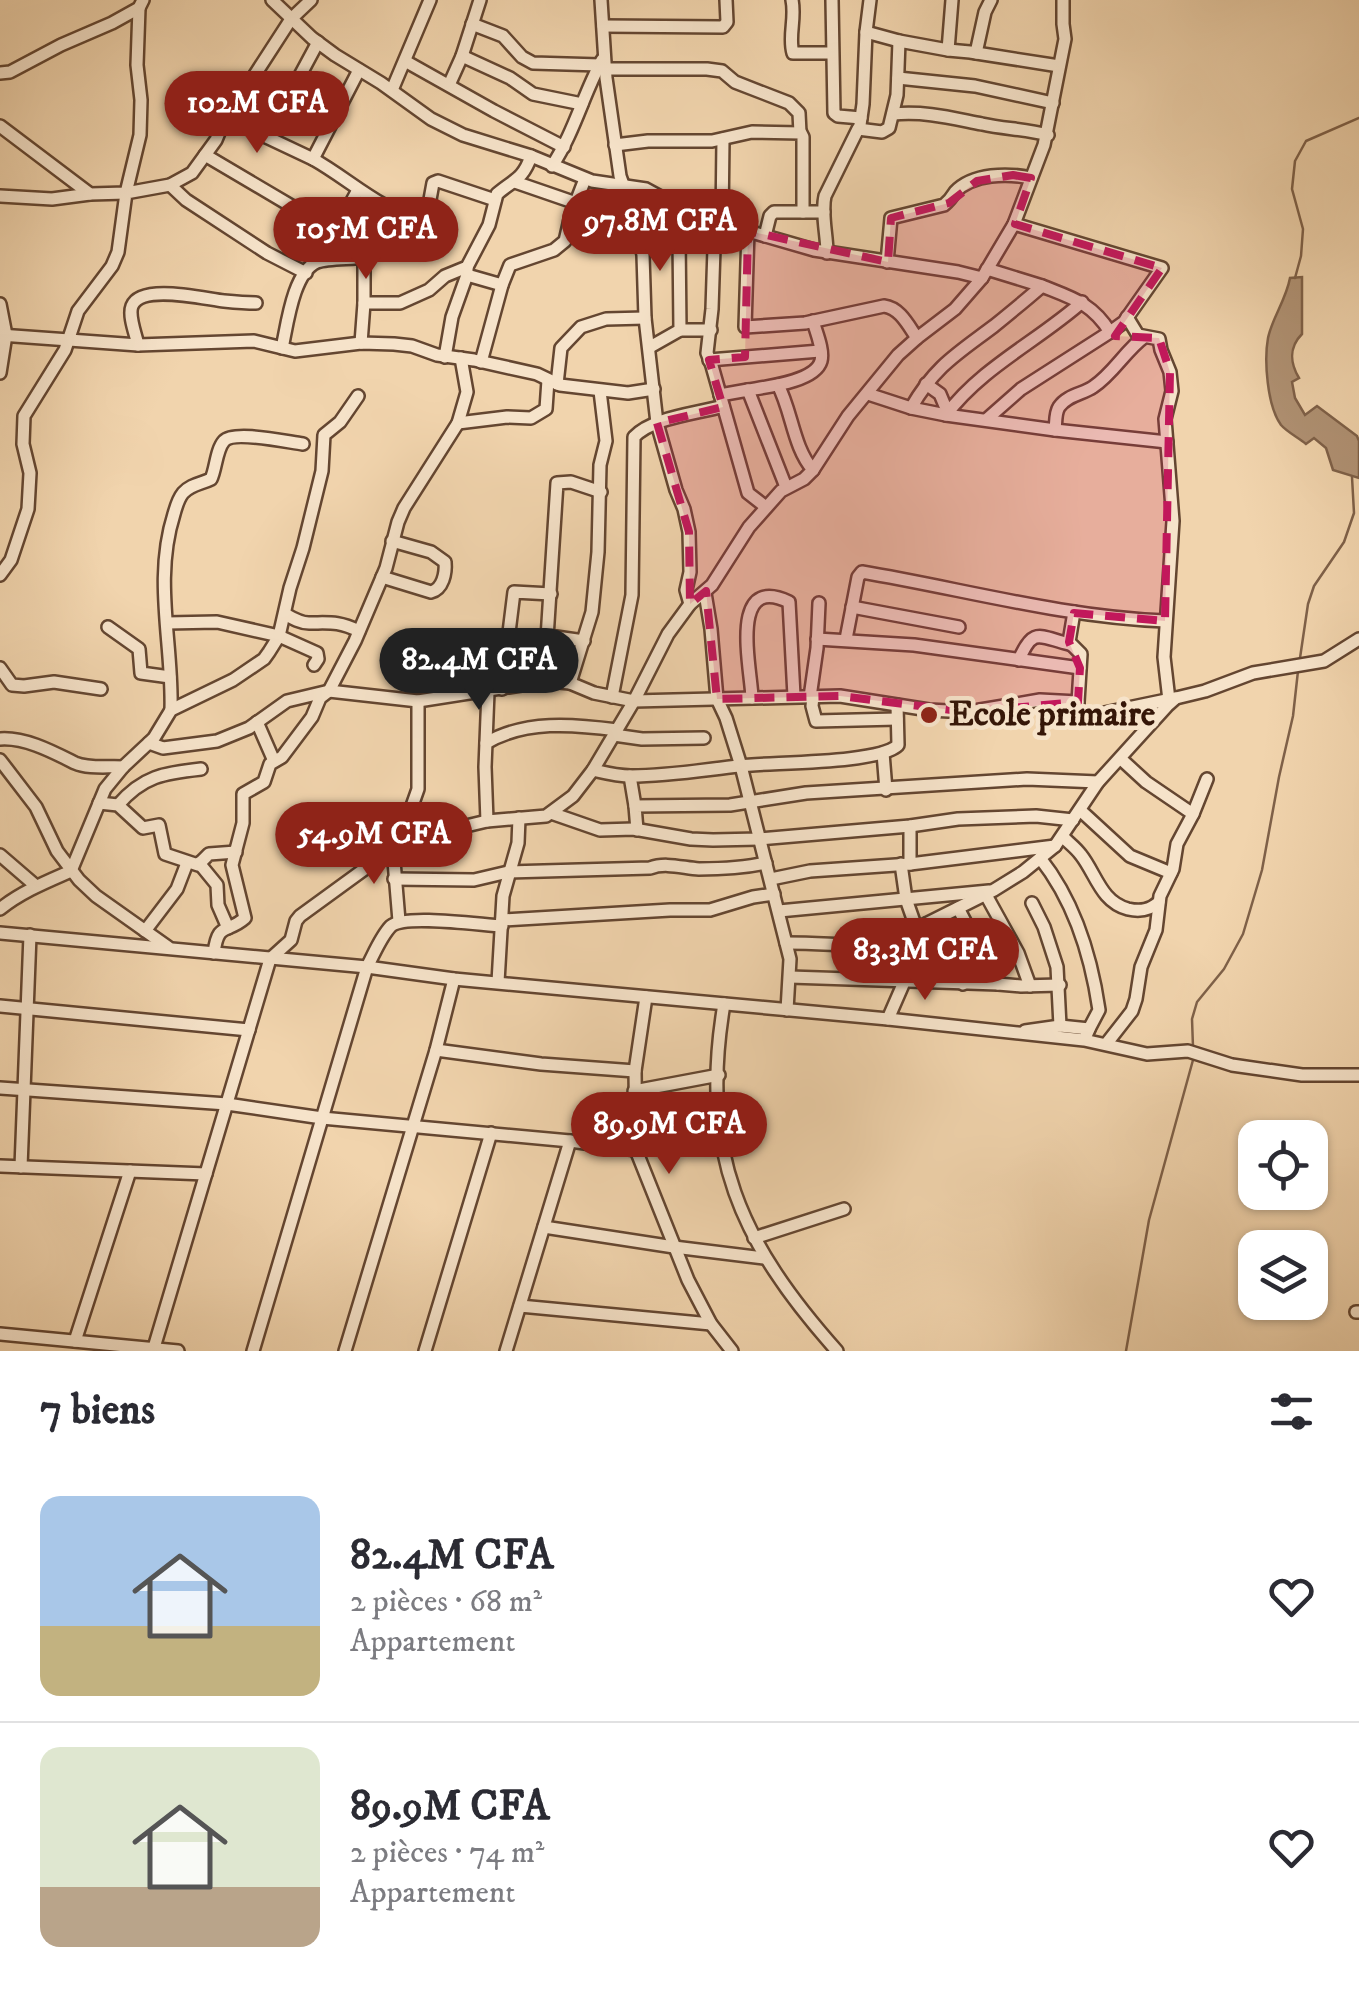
<!DOCTYPE html>
<html lang="fr">
<head>
<meta charset="utf-8">
<style>
  body { margin:0; font-family:"IM FELL DW Pica",serif; background:#f2f2f3; color:#2b2b33; height:100vh; display:flex; flex-direction:column; font-size:38px; white-space:nowrap }
  * { box-sizing:border-box; margin:0 }
  p { font-size:32px; color:#7c7c81 }
  .icon { flex:none; width:55px; height:55px; fill:none; stroke:currentColor; stroke-width:2; stroke-linecap:round; stroke-linejoin:round }
  .map { position:relative; height:1351px; overflow:hidden }
  .details { display:flex; flex-direction:column; background:#fff; flex:1 }
  .details>* { flex:none }
  .controls { position:absolute; left:1238px; top:1120px; display:grid; gap:20px }
  .controls a { display:grid; place-items:center; width:90px; height:90px; border-radius:20px; background:#fff; box-shadow:0 2px 8px #0004; font-size:50px }
  .price { position:absolute; translate:-50% -85px; padding:0 22px; border-radius:35px; background:#8f2418; color:#fff; font-size:32px; line-height:65px; filter:drop-shadow(0 2px 5px #0008) }
  .price::after { content:''; position:absolute; left:50%; top:60px; width:30px; height:22px; margin-left:-15px; background:inherit; clip-path:polygon(0 0,100% 0,50% 100%) }
  .price.current { background:#222; color:#fff }
  ul { padding:0; list-style:none }
  li { display:flex; align-items:center; gap:30px; height:250px; padding:0 40px }
  li+li { border-top:2px solid #e1e1e2 }
  li span { display:grid; place-items:center; flex:none; width:280px; height:200px; border-radius:20px; color:#555 }
  li>.icon { margin-inline-start:auto }
  span .icon { width:120px; height:120px; fill:#fffc; stroke-width:1 }
  li b { font-size:42px }
  h2 { display:flex; justify-content:space-between; align-items:center; height:120px; padding:0 40px; font-size:42px }
  .map>svg:first-child { display:block }
  .water { fill:#b19375; stroke:#7f6149; stroke-width:2.5 }
  .lines { fill:none; stroke-linecap:round; stroke-linejoin:round }
  .stream { stroke:#7f6149; stroke-width:2.5 }
  .minor-casing { stroke:#644631; stroke-width:16 }
  .minor { stroke:#f6e3ca; stroke-width:11 }
  .marked { fill:#c2185b; fill-opacity:0.2; stroke:#c2185b; stroke-width:8; stroke-dasharray:20 12; stroke-linejoin:round }
  .poi-dot { fill:#8f2418; stroke:#f6e3ca; stroke-width:4 }
  .labels { text-anchor:middle; dominant-baseline:central; stroke-width:9; stroke-linejoin:round; paint-order:stroke }
  .poi-label { font-size:35px; font-weight:bold; fill:#351608; stroke:#f6e3ca; text-anchor:start }
</style>
</head>
<body>
<div class="map">
<svg width="1359" height="1351" viewBox="0 0 1359 1351">
  <rect width="100%" height="100%" fill="#f1d4ad"/>
  <filter id="stains"><feTurbulence type="fractalNoise" baseFrequency=".002" numOctaves="4"/><feColorMatrix values="0 0 0 0 .2 0 0 0 0 .09 0 0 0 0 .02 0 0 0 .5 -.17"/></filter>
  <radialGradient id="worn" r=".72"><stop offset=".6" stop-color="#630" stop-opacity="0"/><stop offset="1" stop-color="#630" stop-opacity=".3"/></radialGradient>
  <path class="water" d="M1302,277V334C1289,347 1290,363 1299,378L1292,382L1295,398L1305,415L1317,406L1357,436L1359,441V478L1333,470L1326,448L1314,438L1306,444C1299,438 1287,432 1281,425C1267,406 1264,360 1268,338C1272,318 1286,300 1290,278Z"/>
  <g class="lines">
    <g class="stream">
      <path d="M1295,278L1301,256L1303,229L1292,189L1295,161L1306,141L1359,118"/>
      <path d="M1300,658L1308,604L1314,586L1344,542L1354,513L1352,477"/>
      <path d="M1193,1047L1192,1019L1197,1002L1224,969L1243,934L1262,870L1279,777L1293,716L1298,671"/>
      <path d="M1126,1351L1149,1220L1193,1060"/>
    </g>
    <g class="minor-casing">
      <g id="minor">
        <path d="M272,0L312,38L335,55L381,83L431,119L463,135L531,156L592,181L646,189L681,208L748,231L814,250L958,272L982,278"/>
        <path d="M601,0L606,78L620,176L636,221L643,255L645,318L657,423L676,490L684,509L689,532L690,572L686,590L690,604"/>
        <path d="M792,0C796,18 788,37 793,53H832"/>
        <path d="M832,0L834,113L838,116L861,118"/>
        <path d="M472,24L503,36L522,57L533,63L600,65"/>
        <path d="M603,26L723,27L727,22L726,0"/>
        <path d="M866,32L899,41"/>
        <path d="M948,50L970,52L1059,66"/>
        <path d="M976,53L985,12L991,0"/>
        <path d="M462,56L510,78L533,94L582,104"/>
        <path d="M405,61L494,111L564,147"/>
        <path d="M605,69H707L722,71L735,82L789,103L799,113L800,133"/>
        <path d="M0,73L10,72L61,45L112,23L139,8L143,0"/>
        <path d="M898,78L975,86L1053,103"/>
        <path d="M449,85L462,56L480,0"/>
        <path d="M392,90L430,0"/>
        <path d="M893,114C926,111 951,118 982,124C1004,129 1026,129 1048,135"/>
        <path d="M226,118L313,159L359,70"/>
        <path d="M860,125L863,104L866,32L870,0"/>
        <path d="M0,126L90,194L126,193L140,135L141,100L137,65L139,8"/>
        <path d="M267,137L318,42"/>
        <path d="M615,145L648,141H712L752,132L801,133L803,137V212"/>
        <path d="M205,155L293,207L333,226L340,223L358,190"/>
        <path d="M552,166C574,133 583,95 602,60"/>
        <path d="M515,182L576,203"/>
        <path d="M170,185L186,200L267,253L306,273"/>
        <path d="M0,196L52,199L90,194"/>
        <path d="M384,205L425,212L429,205L433,183L438,181L495,200"/>
        <path d="M715,218L712,309L707,353L712,366L748,493L766,507"/>
        <path d="M722,221L723,139"/>
        <path d="M1014,224L1162,268L1124,322L1110,332"/>
        <path d="M748,231L745,327L805,323L884,306C900,308 908,325 917,338"/>
        <path d="M765,236L770,216L774,212H824"/>
        <path d="M827,253C827,235 821,213 825,196L858,129L882,132L889,128L897,95L899,41L948,50L952,0"/>
        <path d="M364,257V303"/>
        <path d="M887,262L891,218L944,205C949,201 952,197 955,192C973,173 1008,173 1031,178"/>
        <path d="M467,267V275L502,285L510,265L554,250L565,241L571,215L585,179"/>
        <path d="M0,304L6,335L0,373"/>
        <path d="M1127,317L1138,335L1159,339L1161,350L1170,372L1172,391L1165,419L1173,521L1164,657L1169,700"/>
        <path d="M680,330H711"/>
        <path d="M0,335L138,345L254,341L295,351L361,343L394,344L412,346L437,355L474,360L537,374L560,385L628,393L654,389"/>
        <path d="M361,343L364,303H400L429,290L445,276L467,267L489,225L497,194C513,180 523,180 531,156"/>
        <path d="M138,345C136,335 128,316 132,306C141,283 205,299 224,301C234,302 245,303 256,303"/>
        <path d="M650,347L680,330L679,237L681,208"/>
        <path d="M282,348C287,326 293,272 317,262C327,258 352,259 364,257L384,205C359,191 338,173 313,159"/>
        <path d="M445,357L452,317L467,275"/>
        <path d="M709,360L820,351"/>
        <path d="M481,362L502,285"/>
        <path d="M557,384L561,348L581,327L606,319L645,318"/>
        <path d="M926,384L940,394L945,406L950,409"/>
        <path d="M778,385C792,411 793,447 813,470"/>
        <path d="M748,390C765,387 815,382 821,361C824,350 816,332 813,321"/>
        <path d="M868,394L911,408L946,415L1055,430L1167,442"/>
        <path d="M720,395L748,390L786,487"/>
        <path d="M911,408C935,366 957,354 994,326C1010,313 1026,300 1042,286L987,269"/>
        <path d="M946,415C982,367 1038,341 1082,302"/>
        <path d="M987,419L1021,389L1110,332C1092,303 1072,298 1042,286"/>
        <path d="M458,423L507,417L531,418L546,409L548,380"/>
        <path d="M1055,430C1056,423 1055,413 1059,407C1067,395 1083,394 1093,387C1113,374 1125,351 1144,337"/>
        <path d="M0,575L11,560L28,509L30,473L23,444L24,416L65,350L78,311L112,266L118,252L126,193L170,185L192,173L216,140L228,111L247,87L291,19L311,0"/>
        <path d="M382,577L431,592C443,589 446,573 445,562L431,552L392,541"/>
        <path d="M705,593L711,629L717,699L726,718L741,766L790,959L787,1010"/>
        <path d="M852,607L959,627"/>
        <path d="M1074,612L1069,642L1081,654L1078,702"/>
        <path d="M285,614C292,618 300,623 309,623C330,623 338,621 359,631"/>
        <path d="M167,623L217,622L279,636L317,653L318,659L314,665"/>
        <path d="M108,627L139,649L141,673L170,677"/>
        <path d="M547,638L557,483L571,482L601,492"/>
        <path d="M817,639L914,645L1080,668"/>
        <path d="M846,639L858,577L862,572C963,589 1062,617 1165,621"/>
        <path d="M508,640L556,637L584,641"/>
        <path d="M1019,660C1033,626 1040,637 1069,644"/>
        <path d="M0,668L12,685L24,686L54,682L101,689"/>
        <path d="M570,683L592,612L598,552L600,465L606,441L600,391"/>
        <path d="M502,689L514,592L551,594"/>
        <path d="M612,697L632,595L634,437C653,417 696,414 723,406"/>
        <path d="M810,697L817,648L819,603"/>
        <path d="M813,697L812,706L816,721L897,719"/>
        <path d="M752,698C751,668 728,573 789,602L794,696"/>
        <path d="M171,710C173,644 153,580 174,514C176,507 178,499 183,493C191,484 201,484 211,479C216,469 216,450 224,441C234,430 287,442 303,444"/>
        <path d="M257,722L274,761"/>
        <path d="M614,735L642,739L704,738"/>
        <path d="M0,739C25,737 53,752 75,763C88,769 109,766 123,767"/>
        <path d="M149,743L163,748L217,741L249,728L287,701L329,691L418,701L547,681L570,683L594,693L634,701L840,696L929,710L968,712L1040,700L1078,702V714L1085,717L1176,698"/>
        <path d="M486,743C525,720 573,724 617,730"/>
        <path d="M883,753L886,790"/>
        <path d="M1121,759L1146,782L1193,814"/>
        <path d="M0,760L36,807L57,851L79,880L96,896L168,947"/>
        <path d="M593,770C606,773 618,776 631,776C668,776 703,770 739,766C772,762 879,764 898,745L897,705"/>
        <path d="M630,776L635,806"/>
        <path d="M99,803L118,805L143,828L159,825L165,854L198,865L209,854L236,852"/>
        <path d="M118,805C143,776 164,773 201,769"/>
        <path d="M412,806L418,789V701"/>
        <path d="M1080,810L1130,856L1171,873"/>
        <path d="M551,813L600,830L634,829L691,839L713,840L759,839L910,826L958,819L1036,816L1073,820"/>
        <path d="M487,821L485,767L488,692"/>
        <path d="M637,830L635,806L730,805L806,793L1027,779L1098,782"/>
        <path d="M1063,837C1069,843 1076,848 1081,855C1096,874 1101,902 1128,909C1141,912 1150,910 1159,902"/>
        <path d="M393,849L399,921"/>
        <path d="M0,855L36,886"/>
        <path d="M1040,858C1075,902 1091,955 1099,1010L1089,1029"/>
        <path d="M199,863L217,885L218,905L228,928"/>
        <path d="M901,864L906,899L920,939"/>
        <path d="M910,864V826"/>
        <path d="M394,879L474,880L508,872L650,868C666,862 683,868 699,869C722,869 744,868 766,863"/>
        <path d="M771,879L810,871L910,864L1055,846"/>
        <path d="M986,895L1018,953L1030,986"/>
        <path d="M1032,903L1044,927L1057,967L1060,1026"/>
        <path d="M958,908L998,984"/>
        <path d="M0,909C21,892 46,882 71,871L105,789L123,767L154,738L171,710L233,680L264,659L269,652L279,636L290,588L303,548L322,471L324,435L340,422L358,396"/>
        <path d="M779,911L989,891"/>
        <path d="M502,920L670,910H710L753,897L774,894"/>
        <path d="M926,924L942,944L963,984"/>
        <path d="M145,931L177,889L187,863"/>
        <path d="M0,933L367,967L454,979L888,1019L1084,1040L1147,1054L1188,1051L1232,1065L1302,1075H1359"/>
        <path d="M786,943C830,943 874,947 918,950"/>
        <path d="M214,953C218,921 227,934 245,918L232,865L243,823V794L264,782L270,764L282,757L312,717L320,698L329,691L355,641L386,568L398,522L404,508L458,423L467,392L461,358"/>
        <path d="M790,977L998,984L1021,986L1060,985"/>
        <path d="M498,982L503,896L518,843L519,818"/>
        <path d="M646,997L635,1071L636,1150L688,1280L711,1324L732,1351"/>
        <path d="M724,1004C699,1152 740,1242 837,1351"/>
        <path d="M0,1006L249,1030"/>
        <path d="M888,1019L918,950L920,939L926,924L994,890L1023,872L1055,846L1098,782L1167,706L1176,698L1205,691L1253,673L1324,661L1359,639"/>
        <path d="M1025,1031L1060,1026L1089,1029L1086,1036"/>
        <path d="M1107,1043L1132,1011L1136,999L1141,967L1156,930L1160,896L1173,869L1177,844L1193,814L1207,779"/>
        <path d="M436,1050L541,1064L635,1071"/>
        <path d="M0,1088L227,1104L322,1118L570,1141L636,1150"/>
        <path d="M634,1091L719,1075"/>
        <path d="M0,1166L206,1174"/>
        <path d="M21,1167L30,935"/>
        <path d="M544,1227L674,1247L764,1258"/>
        <path d="M754,1238L844,1209"/>
        <path d="M520,1306L711,1324"/>
        <path d="M1356,1312H1359"/>
        <path d="M0,1334L178,1351"/>
        <path d="M75,1341L130,1171"/>
        <path d="M153,1351L270,959L291,940L296,921L300,916L403,841L487,821L546,816L573,796L593,770L634,701L668,634L690,604L712,585L749,527L781,491L804,479L813,470L848,416L898,355L917,338L955,309L982,278L1014,224L1044,145L1065,39L1063,24V0"/>
        <path d="M253,1351L367,967C374,954 381,936 391,926C405,914 481,925 502,926"/>
        <path d="M345,1351L436,1050L454,979"/>
        <path d="M425,1351L491,1133"/>
        <path d="M506,1351L570,1141"/>
      </g>
    </g>
    <use href="#minor" class="minor"/>
  </g>
  <path class="marked" d="M1013,175L1031,178L1015,224L1162,268L1115,336L1159,338L1170,372L1165,621L1074,613L1069,642L1080,668L1078,702L968,712L840,696L717,699L706,591L690,604L689,532L657,423L723,407L709,360L745,357L748,231L888,262L891,218L949,203L977,181Z"/>
  <circle class="poi-dot" cx="929" cy="715" r="10"/>
  <g class="labels">
    <g class="poi-label">
      <text x="949" y="715">Ecole primaire</text>
    </g>
  </g>
  <rect width="100%" height="100%" filter="url(#stains)"/>
  <rect width="100%" height="100%" fill="url(#worn)"/>
</svg>
<div class="controls">
<a><svg class="icon" aria-label="locate" viewBox="0 0 24 24"><circle cx="12" cy="12" r="6"/><path d="M12 2v4M12 18v4M2 12h4M18 12h4"/></svg></a>
<a><svg class="icon" aria-label="layers" viewBox="0 0 24 24"><path d="M12 4l9 5-9 5-9-5zM3 14l9 5 9-5"/></svg></a>
</div>
<b class="price" style="left:257px;top:156px">102M CFA</b>
<b class="price" style="left:660px;top:274px">97.8M CFA</b>
<b class="price" style="left:366px;top:282px">105M CFA</b>
<b class="price current" style="left:479px;top:713px">82.4M CFA</b>
<b class="price" style="left:374px;top:887px">54.9M CFA</b>
<b class="price" style="left:925px;top:1003px">83.3M CFA</b>
<b class="price" style="left:669px;top:1177px">89.9M CFA</b>
</div>
<section class="details">
<h2>7 biens<svg class="icon" aria-label="filters" viewBox="0 0 24 24"><path d="M4 7h16M4 17h16"/><circle cx="9" cy="7" r="2"/><circle cx="15" cy="17" r="2"/></svg></h2>
<ul>
<li><span style="background:linear-gradient(#a9c7e8 65%,#c2b280 0)"><svg class="icon" aria-label="home" viewBox="0 0 24 24"><path d="M3 11l9-7 9 7M6 9v11h12V9"/></svg></span><div><b>82.4M CFA</b><p>2 pièces · 68 m²</p><p>Appartement</p></div><svg class="icon" aria-label="heart" viewBox="0 0 24 24"><path d="M12 20l-8-8c-3-5 5-10 8-4 3-6 11-1 8 4z"/></svg></li>
<li><span style="background:linear-gradient(#dfe7d0 70%,#b9a48a 0)"><svg class="icon" aria-label="home" viewBox="0 0 24 24"><path d="M3 11l9-7 9 7M6 9v11h12V9"/></svg></span><div><b>89.9M CFA</b><p>2 pièces · 74 m²</p><p>Appartement</p></div><svg class="icon" aria-label="heart" viewBox="0 0 24 24"><path d="M12 20l-8-8c-3-5 5-10 8-4 3-6 11-1 8 4z"/></svg></li>
</ul>
</section>
</body>
</html>
